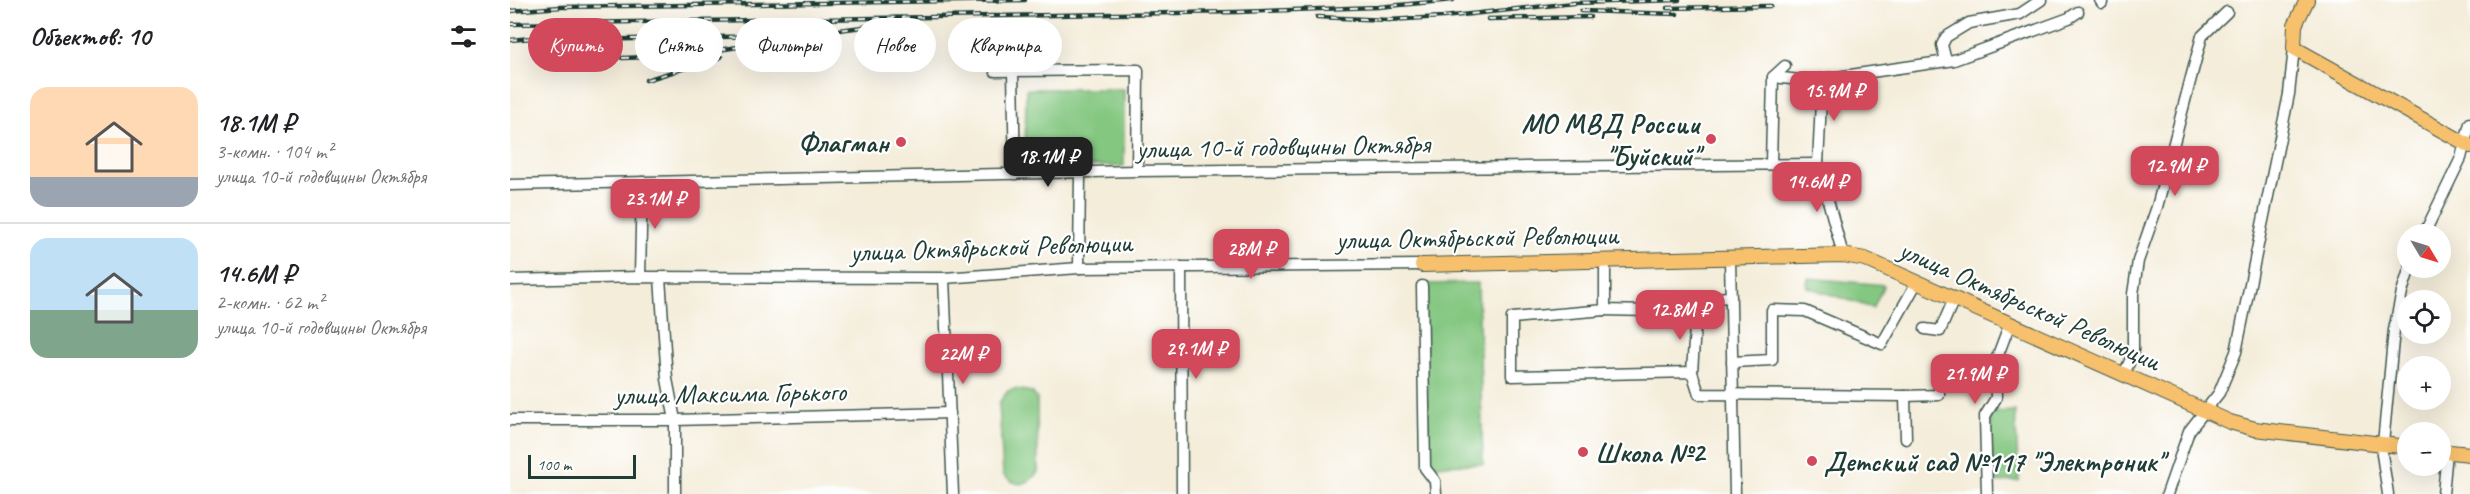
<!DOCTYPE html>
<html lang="ru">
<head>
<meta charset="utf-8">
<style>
  body { margin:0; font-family:Caveat,sans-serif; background:#f6f6f6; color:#202124; height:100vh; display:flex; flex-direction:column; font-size:22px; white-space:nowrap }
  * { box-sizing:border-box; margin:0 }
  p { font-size:20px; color:#757577 }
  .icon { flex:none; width:33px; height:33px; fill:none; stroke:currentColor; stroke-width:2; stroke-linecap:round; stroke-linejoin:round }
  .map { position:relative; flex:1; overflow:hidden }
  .side { display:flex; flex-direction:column; background:#fff; width:510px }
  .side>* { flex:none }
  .banner { position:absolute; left:18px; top:18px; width:570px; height:54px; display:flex; gap:12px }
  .needle { width:39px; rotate:128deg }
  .tools { position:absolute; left:1887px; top:224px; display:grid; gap:12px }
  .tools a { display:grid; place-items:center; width:54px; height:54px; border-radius:50%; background:#fff; box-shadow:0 6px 24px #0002; font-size:30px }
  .scale { position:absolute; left:18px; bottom:15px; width:108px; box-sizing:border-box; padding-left:6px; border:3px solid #1f3d34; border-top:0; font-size:16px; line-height:21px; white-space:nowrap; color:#1f3d34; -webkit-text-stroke:4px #fff; paint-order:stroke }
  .price { position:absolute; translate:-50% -51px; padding:0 14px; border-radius:12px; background:#d1495b; color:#fff; font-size:20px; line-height:39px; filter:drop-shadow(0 2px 3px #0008) }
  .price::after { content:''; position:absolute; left:50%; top:36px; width:18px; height:14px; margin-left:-9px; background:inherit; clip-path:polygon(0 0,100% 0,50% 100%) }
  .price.selected { background:#222; color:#fff }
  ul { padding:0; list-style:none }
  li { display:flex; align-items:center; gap:18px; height:150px; padding:0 30px }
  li+li { border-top:2px solid #e0e0e0 }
  li span { display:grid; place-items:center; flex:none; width:168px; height:120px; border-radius:18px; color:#555 }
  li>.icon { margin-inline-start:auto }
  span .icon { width:72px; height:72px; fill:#fffc; stroke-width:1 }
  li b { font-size:26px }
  h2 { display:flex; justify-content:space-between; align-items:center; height:72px; padding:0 30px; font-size:26px }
  .pill { padding:0 21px; border-radius:27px; background:#fff; box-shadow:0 6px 24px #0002; font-size:21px; line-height:54px }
  .pill.selected { background:#d1495b; color:#fff }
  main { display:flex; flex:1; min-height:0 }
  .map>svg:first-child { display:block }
  .green { fill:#84c781; stroke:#52825a; stroke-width:1.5 }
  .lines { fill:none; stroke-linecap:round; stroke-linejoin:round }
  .minor-casing { stroke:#3f574d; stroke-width:13 }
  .major-casing { stroke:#3f574d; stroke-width:16 }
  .minor { stroke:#fff; stroke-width:10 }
  .major { stroke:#f7c06c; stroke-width:14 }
  .rail-casing { stroke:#1f3d34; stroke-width:4.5 }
  .rail { stroke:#fff; stroke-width:2; stroke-dasharray:7; stroke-linecap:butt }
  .poi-dot { fill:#d1495b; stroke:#fff; stroke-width:2 }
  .labels { text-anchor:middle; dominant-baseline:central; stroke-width:4.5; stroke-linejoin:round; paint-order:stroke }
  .poi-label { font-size:28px; font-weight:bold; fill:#1f3d34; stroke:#fff; text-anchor:end }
  .street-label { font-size:28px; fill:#1f3d34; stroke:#fff }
</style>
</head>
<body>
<main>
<section class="side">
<h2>Объектов: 10<svg class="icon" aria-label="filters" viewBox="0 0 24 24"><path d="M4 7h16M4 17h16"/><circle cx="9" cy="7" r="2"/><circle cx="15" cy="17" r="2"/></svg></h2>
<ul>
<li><span style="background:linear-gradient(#ffd9b3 75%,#9aa5b1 0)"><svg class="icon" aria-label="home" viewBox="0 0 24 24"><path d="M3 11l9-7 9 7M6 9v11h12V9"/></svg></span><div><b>18.1M ₽</b><p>3-комн. · 104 m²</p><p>улица 10-й годовщины Октября</p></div></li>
<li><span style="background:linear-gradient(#bfe0f5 60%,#7fa58c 0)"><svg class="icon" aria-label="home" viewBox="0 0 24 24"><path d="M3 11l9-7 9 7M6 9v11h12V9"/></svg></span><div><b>14.6M ₽</b><p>2-комн. · 62 m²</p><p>улица 10-й годовщины Октября</p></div></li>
</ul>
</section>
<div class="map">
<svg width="1960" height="494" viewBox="0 0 1960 494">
  <rect width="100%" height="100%" fill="#fff"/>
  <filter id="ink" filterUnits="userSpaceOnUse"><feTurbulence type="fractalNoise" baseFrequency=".0167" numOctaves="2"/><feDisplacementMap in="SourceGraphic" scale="12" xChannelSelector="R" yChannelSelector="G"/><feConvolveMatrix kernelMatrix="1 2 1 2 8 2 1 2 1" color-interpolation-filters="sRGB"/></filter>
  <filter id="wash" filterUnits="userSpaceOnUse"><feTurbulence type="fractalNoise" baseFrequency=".008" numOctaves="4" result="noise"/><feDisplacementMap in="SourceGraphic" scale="24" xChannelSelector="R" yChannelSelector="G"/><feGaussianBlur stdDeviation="1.35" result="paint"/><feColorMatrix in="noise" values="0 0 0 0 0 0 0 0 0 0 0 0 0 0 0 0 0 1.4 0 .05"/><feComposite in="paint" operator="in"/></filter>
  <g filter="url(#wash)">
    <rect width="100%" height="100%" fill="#f4edda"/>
    <g class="green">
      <path d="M516,89H614V166H515Z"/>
      <path d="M1298,278L1374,285L1363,308L1297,287Z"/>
      <path d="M968,283L973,464L919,465L914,284Z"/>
      <path d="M505,389L522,392L527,399L528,472C517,487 506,487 493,475L489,403L498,391Z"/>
      <path d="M1505,411L1509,481L1484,482L1480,412Z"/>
    </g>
  </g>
  <g filter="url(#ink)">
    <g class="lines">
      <g class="minor-casing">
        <g id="minor">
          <path d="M1590,0L1592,3"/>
          <path d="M1436,61L1432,45L1436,37L1459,23L1510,14L1531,0"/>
          <path d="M485,71L628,70L627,171"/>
          <path d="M503,71L505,174"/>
          <path d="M1263,77L1299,81L1444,60L1559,18L1568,12"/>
          <path d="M1312,80L1308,164L1333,255"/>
          <path d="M1261,164L1263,77L1275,66"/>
          <path d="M0,185L627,171L1308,164"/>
          <path d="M1914,234L1951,158L1960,123"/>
          <path d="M1220,259L1225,494"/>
          <path d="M1095,261V310L1002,318V376L1182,372L1189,394L1395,396L1429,395L1430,368L1485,369"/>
          <path d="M671,267L672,494"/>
          <path d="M569,268L570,173"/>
          <path d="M130,277L132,182"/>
          <path d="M150,278L157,379L165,420V494"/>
          <path d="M434,278L443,494"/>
          <path d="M0,280L130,277L434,278L569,268L912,265"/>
          <path d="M912,286L915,468L925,481L926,494"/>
          <path d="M1093,310L1186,312L1188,299L1221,297"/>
          <path d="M1415,329L1430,331L1444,299"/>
          <path d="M1222,362L1262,360V310L1295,311L1372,344L1407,282"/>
          <path d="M1182,372L1186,312"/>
          <path d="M1614,374L1623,354V294L1628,261L1647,207L1692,36L1717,12"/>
          <path d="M1395,396L1396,439"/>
          <path d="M0,420H165L440,413"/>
          <path d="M1477,494L1475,416L1486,398L1485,363L1500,323"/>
          <path d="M1657,494L1679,431L1709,393L1726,352L1779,94L1784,48"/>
          <path d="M1878,494L1872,454L1884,330L1892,292L1900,267"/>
          <path d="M1933,494L1937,452"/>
        </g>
      </g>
      <g class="major-casing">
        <g id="major">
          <path d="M1797,0L1785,25L1784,48L1960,146"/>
          <path d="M912,265L1333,255L1355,259L1720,422L1745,429L1898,447"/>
          <path d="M1930,451L1960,454"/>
        </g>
      </g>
      <use href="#minor" class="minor"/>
      <use href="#major" class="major"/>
      <g class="rail-casing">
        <g id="rail">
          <path d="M1157,8L1261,6"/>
          <path d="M0,11L51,7L515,0"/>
          <path d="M1071,11L1167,14"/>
          <path d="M807,17L878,20L933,17L1064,3L1169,0"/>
          <path d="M978,19L1080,17"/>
          <path d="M0,24L727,12L868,7L943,0"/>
          <path d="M304,33L361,26"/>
          <path d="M0,40L44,36"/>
          <path d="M37,41L253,36L313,32"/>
          <path d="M112,58L169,56L254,43"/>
          <path d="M136,80L211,57"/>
        </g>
      </g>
      <use href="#rail" class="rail"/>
    </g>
  </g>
  <g class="poi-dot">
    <circle cx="1201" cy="139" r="6"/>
    <circle cx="391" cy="142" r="6"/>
    <circle cx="1073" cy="452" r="6"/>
    <circle cx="1302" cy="461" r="6"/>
  </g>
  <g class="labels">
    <g class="poi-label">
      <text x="1189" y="123">МО МВД России<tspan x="1189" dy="32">"Буйский"</tspan></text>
      <text x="379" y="142">Флагман</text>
      <text x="1085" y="452" text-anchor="start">Школа №2</text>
      <text x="1314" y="461" text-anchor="start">Детский сад №117 "Электроник"</text>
    </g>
    <g class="street-label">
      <text transform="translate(773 146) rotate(-1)">улица 10-й годовщины Октября</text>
      <text transform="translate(967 237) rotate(-1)">улица Октябрьской Революции</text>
      <text transform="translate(481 247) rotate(-2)">улица Октябрьской Революции</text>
      <text transform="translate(1520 305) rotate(24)">улица Октябрьской Революции</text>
      <text transform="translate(220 393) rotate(-1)">улица Максима Горького</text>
    </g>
  </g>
</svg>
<div class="tools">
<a><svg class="needle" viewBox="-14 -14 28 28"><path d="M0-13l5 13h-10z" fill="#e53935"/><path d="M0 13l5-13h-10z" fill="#757577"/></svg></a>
<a><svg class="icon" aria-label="locate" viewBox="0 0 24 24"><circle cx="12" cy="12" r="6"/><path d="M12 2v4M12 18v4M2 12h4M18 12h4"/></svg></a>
<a>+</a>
<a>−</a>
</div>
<div class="scale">100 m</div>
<b class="price" style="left:1324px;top:122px">15.9M ₽</b>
<b class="price selected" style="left:538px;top:188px">18.1M ₽</b>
<b class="price" style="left:1665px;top:197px">12.9M ₽</b>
<b class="price" style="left:1307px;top:213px">14.6M ₽</b>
<b class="price" style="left:145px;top:230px">23.1M ₽</b>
<b class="price" style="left:741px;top:280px">28M ₽</b>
<b class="price" style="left:1170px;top:341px">12.8M ₽</b>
<b class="price" style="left:686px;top:380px">29.1M ₽</b>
<b class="price" style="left:453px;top:385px">22M ₽</b>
<b class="price" style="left:1465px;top:405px">21.9M ₽</b>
<div class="banner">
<a class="pill selected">Купить</a>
<a class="pill">Снять</a>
<a class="pill">Фильтры</a>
<a class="pill">Новое</a>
<a class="pill">Квартира</a>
</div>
</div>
</main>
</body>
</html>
